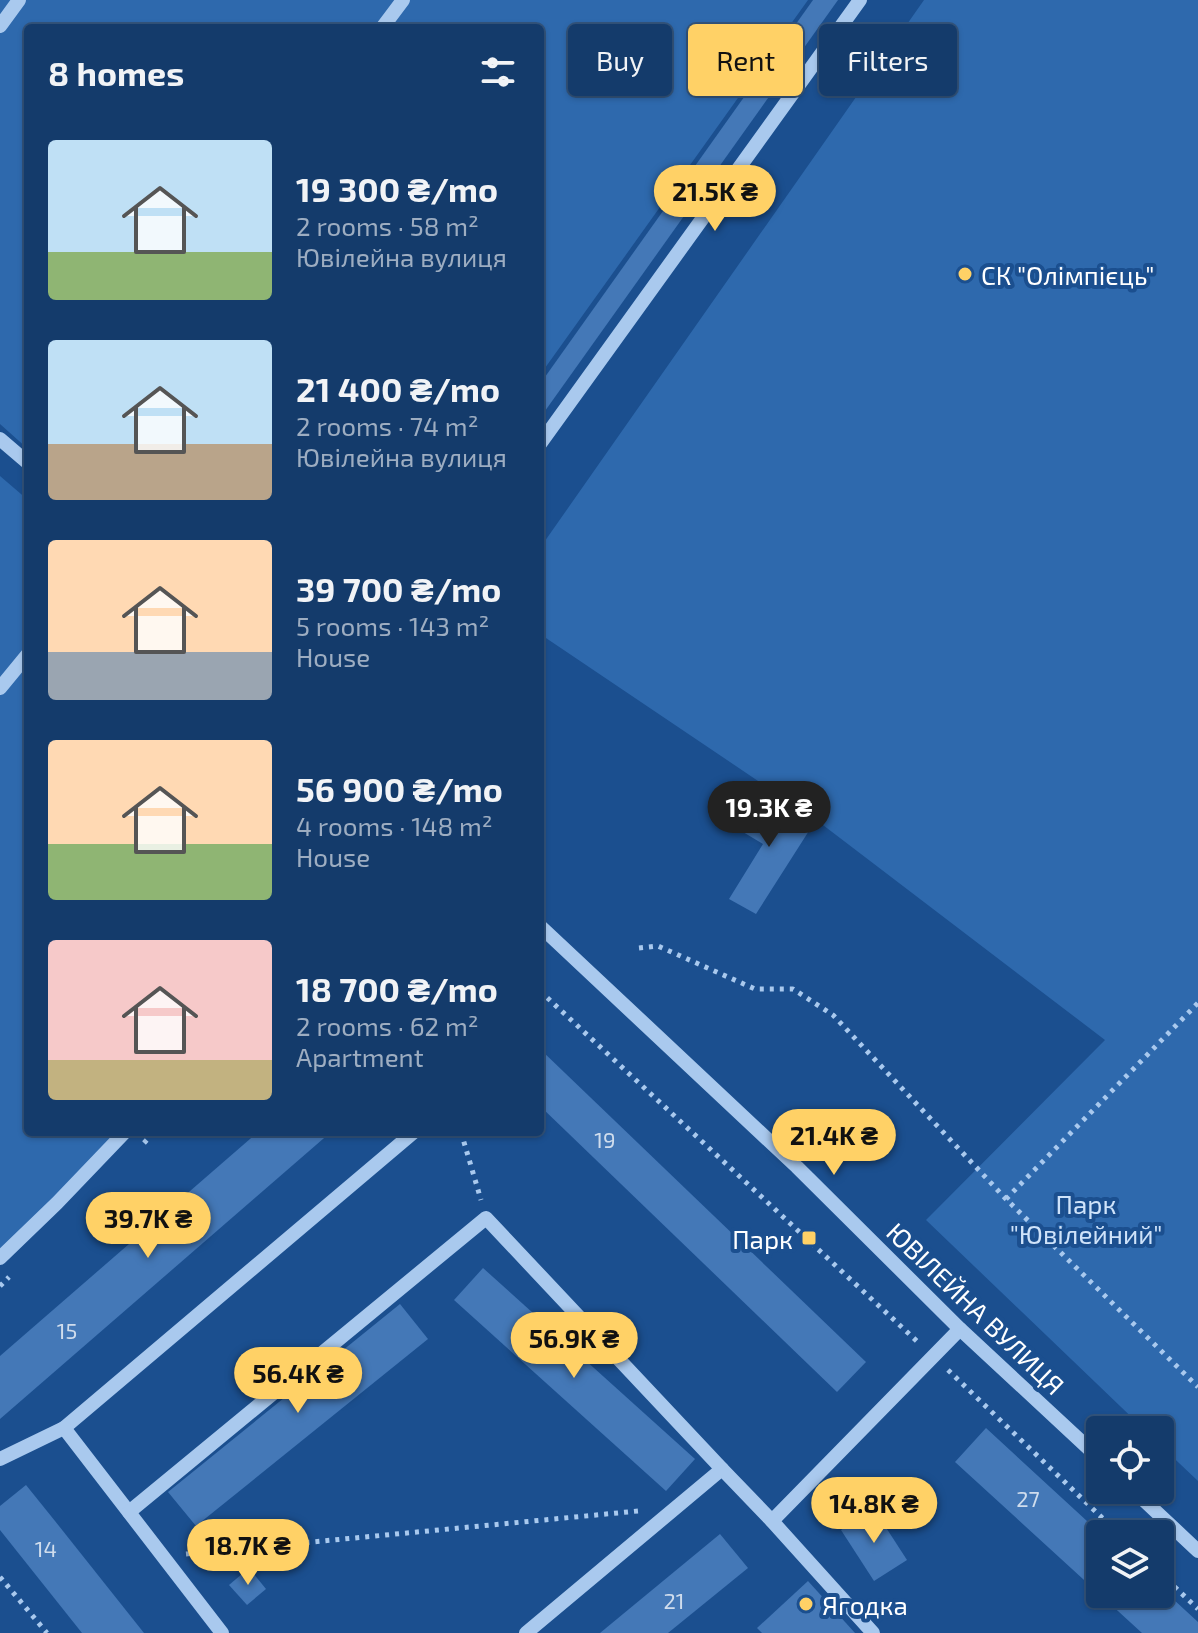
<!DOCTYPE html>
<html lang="en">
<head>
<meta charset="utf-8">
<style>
  body { margin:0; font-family:"Exo 2",sans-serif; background:#1d4271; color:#f1f3f6; height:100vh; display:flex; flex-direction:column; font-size:30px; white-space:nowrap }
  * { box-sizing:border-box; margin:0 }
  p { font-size:26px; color:#9dadc1 }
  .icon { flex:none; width:44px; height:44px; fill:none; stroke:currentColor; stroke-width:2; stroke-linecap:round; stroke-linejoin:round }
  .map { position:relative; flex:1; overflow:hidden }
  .details { position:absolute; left:24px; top:24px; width:520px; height:1112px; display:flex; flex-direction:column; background:#143b6b; border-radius:8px; box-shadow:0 2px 6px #0004,0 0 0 2px #33557e }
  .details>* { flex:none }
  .top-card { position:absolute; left:568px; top:24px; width:510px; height:72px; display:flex; gap:16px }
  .controls { position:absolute; left:1086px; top:1416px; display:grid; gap:16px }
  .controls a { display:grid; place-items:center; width:88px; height:88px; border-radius:8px; background:#143b6b; box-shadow:0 2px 6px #0004,0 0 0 2px #33557e; font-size:40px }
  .price { position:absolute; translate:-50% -68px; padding:0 18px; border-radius:28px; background:#ffd166; color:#111; font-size:26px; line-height:52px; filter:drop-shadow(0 2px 4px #0008) }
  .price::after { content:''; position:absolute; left:50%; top:48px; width:24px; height:18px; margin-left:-12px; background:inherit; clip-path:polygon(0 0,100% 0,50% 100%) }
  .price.selected { background:#222; color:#fff }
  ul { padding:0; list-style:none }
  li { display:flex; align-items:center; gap:24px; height:200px; padding:0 24px }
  li span { display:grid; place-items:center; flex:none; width:224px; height:160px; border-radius:8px; color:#555 }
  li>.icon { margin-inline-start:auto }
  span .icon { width:96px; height:96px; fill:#fffc; stroke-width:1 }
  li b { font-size:34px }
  h2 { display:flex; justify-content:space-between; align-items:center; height:96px; padding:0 24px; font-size:34px }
  .chip { padding:0 28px; border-radius:8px; background:#143b6b; box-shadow:0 2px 6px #0004,0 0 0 2px #33557e; font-size:28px; line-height:72px }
  .chip.selected { background:#ffd166; color:#111 }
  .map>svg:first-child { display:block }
  .green { fill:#2e69ad }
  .building { fill:#4478b7 }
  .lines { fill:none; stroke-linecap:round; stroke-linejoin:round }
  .path { stroke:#a9c9ee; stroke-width:5; stroke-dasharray:4 6; stroke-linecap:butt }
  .minor { stroke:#a9c9ee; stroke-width:14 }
  .poi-dot { fill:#ffd166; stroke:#1b4f8f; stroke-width:3 }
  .labels { text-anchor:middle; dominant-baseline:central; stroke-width:8; stroke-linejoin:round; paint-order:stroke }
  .number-label { font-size:22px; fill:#d0dded }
  .poi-label { font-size:26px; fill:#fff; stroke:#1b4f8f; text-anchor:start }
  .park-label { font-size:26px; fill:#cfe3fa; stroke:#1b4f8f }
  .street-label { font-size:26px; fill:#fff; stroke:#1b4f8f }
</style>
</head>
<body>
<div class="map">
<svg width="1198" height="1633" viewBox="0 0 1198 1633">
  <rect width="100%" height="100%" fill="#1b4f8f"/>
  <g class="green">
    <path d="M0,0H808L540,375V28H28V449L0,424Z"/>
    <path d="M924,0H1198V1481L1160,1445V1430H1145L926,1220L1105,1040L819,822L540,634V548Z"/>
    <path d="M0,476L28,500V1132H125L0,1258Z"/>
  </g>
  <g class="building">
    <path d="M813,0H838L540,418V384Z"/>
    <path d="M759,793L814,823L756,914L729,899L763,844L738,829Z"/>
    <path d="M540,1049L866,1362L837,1392L540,1106Z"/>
    <path d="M258,1132H331L0,1419V1356Z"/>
    <path d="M483,1268L695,1459L666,1491L454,1300Z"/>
    <path d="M400,1304L428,1339L196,1526L168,1492Z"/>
    <path d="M986,1428L1100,1533V1594H1160V1587L1198,1622V1633H1142L955,1462Z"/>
    <path d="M26,1485L55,1521L144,1633H82L0,1530V1506Z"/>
    <path d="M874,1509L907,1560L874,1581L841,1530Z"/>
    <path d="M720,1534L748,1568L668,1633H600Z"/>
    <path d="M249,1568L266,1589L247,1605L229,1585Z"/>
    <path d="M808,1581L855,1633H762L757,1628Z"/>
  </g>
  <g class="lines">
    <g class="path">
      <path d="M639,948L658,946L755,989H793L833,1015L1006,1199L1198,1387"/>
      <path d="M540,991L920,1344"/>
      <path d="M461,1132L481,1200"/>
      <path d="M144,1143L154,1132"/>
      <path d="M1006,1199L1198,1003"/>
      <path d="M0,1286L9,1277"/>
      <path d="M948,1370L1119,1534"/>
      <path d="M186,1554L638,1511"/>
      <path d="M1160,1573L1198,1609"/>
      <path d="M0,1577L47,1633"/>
    </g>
    <g class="minor">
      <path d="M0,26L19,0"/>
      <path d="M382,28L403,0"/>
      <path d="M0,439L28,463"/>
      <path d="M540,444L860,0"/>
      <path d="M0,688L28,654"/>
      <path d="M540,926L797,1167L960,1329L1100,1459"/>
      <path d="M0,1258L57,1203L125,1132"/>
      <path d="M64,1428L414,1132"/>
      <path d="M0,1459L64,1428L222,1633"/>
      <path d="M1133,1490L1198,1551"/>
      <path d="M129,1512L486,1218L722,1469"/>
      <path d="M526,1633L722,1469L772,1521"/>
      <path d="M873,1633L772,1521L960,1329"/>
    </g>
  </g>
  <g class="poi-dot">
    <circle cx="965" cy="274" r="8"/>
    <rect x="801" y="1230" width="16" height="16" rx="4"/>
    <circle cx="806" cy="1604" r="8"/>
  </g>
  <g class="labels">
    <g class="number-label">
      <text x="605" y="1139">19</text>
      <text x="67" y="1330">15</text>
      <text x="1028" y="1498">27</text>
      <text x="46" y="1548">14</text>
      <text x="674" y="1600">21</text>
    </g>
    <g class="poi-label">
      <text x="981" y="274">СК "Олімпієць"</text>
      <text x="793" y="1238" text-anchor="end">Парк</text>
      <text x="822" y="1604">Ягодка</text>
    </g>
    <g class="park-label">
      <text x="1086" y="1203">Парк<tspan x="1086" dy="30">"Ювілейний"</tspan></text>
    </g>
    <g class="street-label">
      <text transform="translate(976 1308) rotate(44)">ЮВІЛЕЙНА ВУЛИЦЯ</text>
    </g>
  </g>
</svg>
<div class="controls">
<a><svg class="icon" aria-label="locate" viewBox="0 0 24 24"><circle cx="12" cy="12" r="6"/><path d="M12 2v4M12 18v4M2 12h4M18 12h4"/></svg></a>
<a><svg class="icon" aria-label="layers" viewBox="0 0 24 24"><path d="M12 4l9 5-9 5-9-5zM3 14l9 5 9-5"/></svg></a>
</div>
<b class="price" style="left:715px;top:233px">21.5K ₴</b>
<b class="price selected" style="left:769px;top:849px">19.3K ₴</b>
<b class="price" style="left:834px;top:1177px">21.4K ₴</b>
<b class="price" style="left:148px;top:1260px">39.7K ₴</b>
<b class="price" style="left:574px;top:1380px">56.9K ₴</b>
<b class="price" style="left:298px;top:1415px">56.4K ₴</b>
<b class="price" style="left:874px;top:1545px">14.8K ₴</b>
<b class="price" style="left:248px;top:1587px">18.7K ₴</b>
<div class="top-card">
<a class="chip">Buy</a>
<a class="chip selected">Rent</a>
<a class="chip">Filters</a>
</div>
<section class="details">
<h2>8 homes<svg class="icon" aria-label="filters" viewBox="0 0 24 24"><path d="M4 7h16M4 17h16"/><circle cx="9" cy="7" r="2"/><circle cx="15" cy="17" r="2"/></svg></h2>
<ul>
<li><span style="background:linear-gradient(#bfe0f5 70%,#8fb573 0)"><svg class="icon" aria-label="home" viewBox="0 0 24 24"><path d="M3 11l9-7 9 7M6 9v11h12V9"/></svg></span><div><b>19 300 ₴/mo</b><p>2 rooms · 58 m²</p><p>Ювілейна вулиця</p></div></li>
<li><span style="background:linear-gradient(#bfe0f5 65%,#b9a48a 0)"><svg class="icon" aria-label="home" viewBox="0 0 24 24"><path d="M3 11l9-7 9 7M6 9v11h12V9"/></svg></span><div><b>21 400 ₴/mo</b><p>2 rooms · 74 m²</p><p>Ювілейна вулиця</p></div></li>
<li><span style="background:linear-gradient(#ffd9b3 70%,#9aa5b1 0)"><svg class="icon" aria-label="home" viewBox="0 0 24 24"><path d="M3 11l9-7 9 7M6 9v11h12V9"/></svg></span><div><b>39 700 ₴/mo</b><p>5 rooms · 143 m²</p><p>House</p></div></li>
<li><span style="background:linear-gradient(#ffd9b3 65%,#8fb573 0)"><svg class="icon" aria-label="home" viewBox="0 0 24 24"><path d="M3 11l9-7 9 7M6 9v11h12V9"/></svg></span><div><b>56 900 ₴/mo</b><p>4 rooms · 148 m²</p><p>House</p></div></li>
<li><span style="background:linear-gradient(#f6c9c9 75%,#c2b280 0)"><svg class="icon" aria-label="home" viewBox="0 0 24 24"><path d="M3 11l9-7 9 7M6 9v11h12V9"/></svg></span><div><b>18 700 ₴/mo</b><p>2 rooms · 62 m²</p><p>Apartment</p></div></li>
</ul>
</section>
</div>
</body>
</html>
